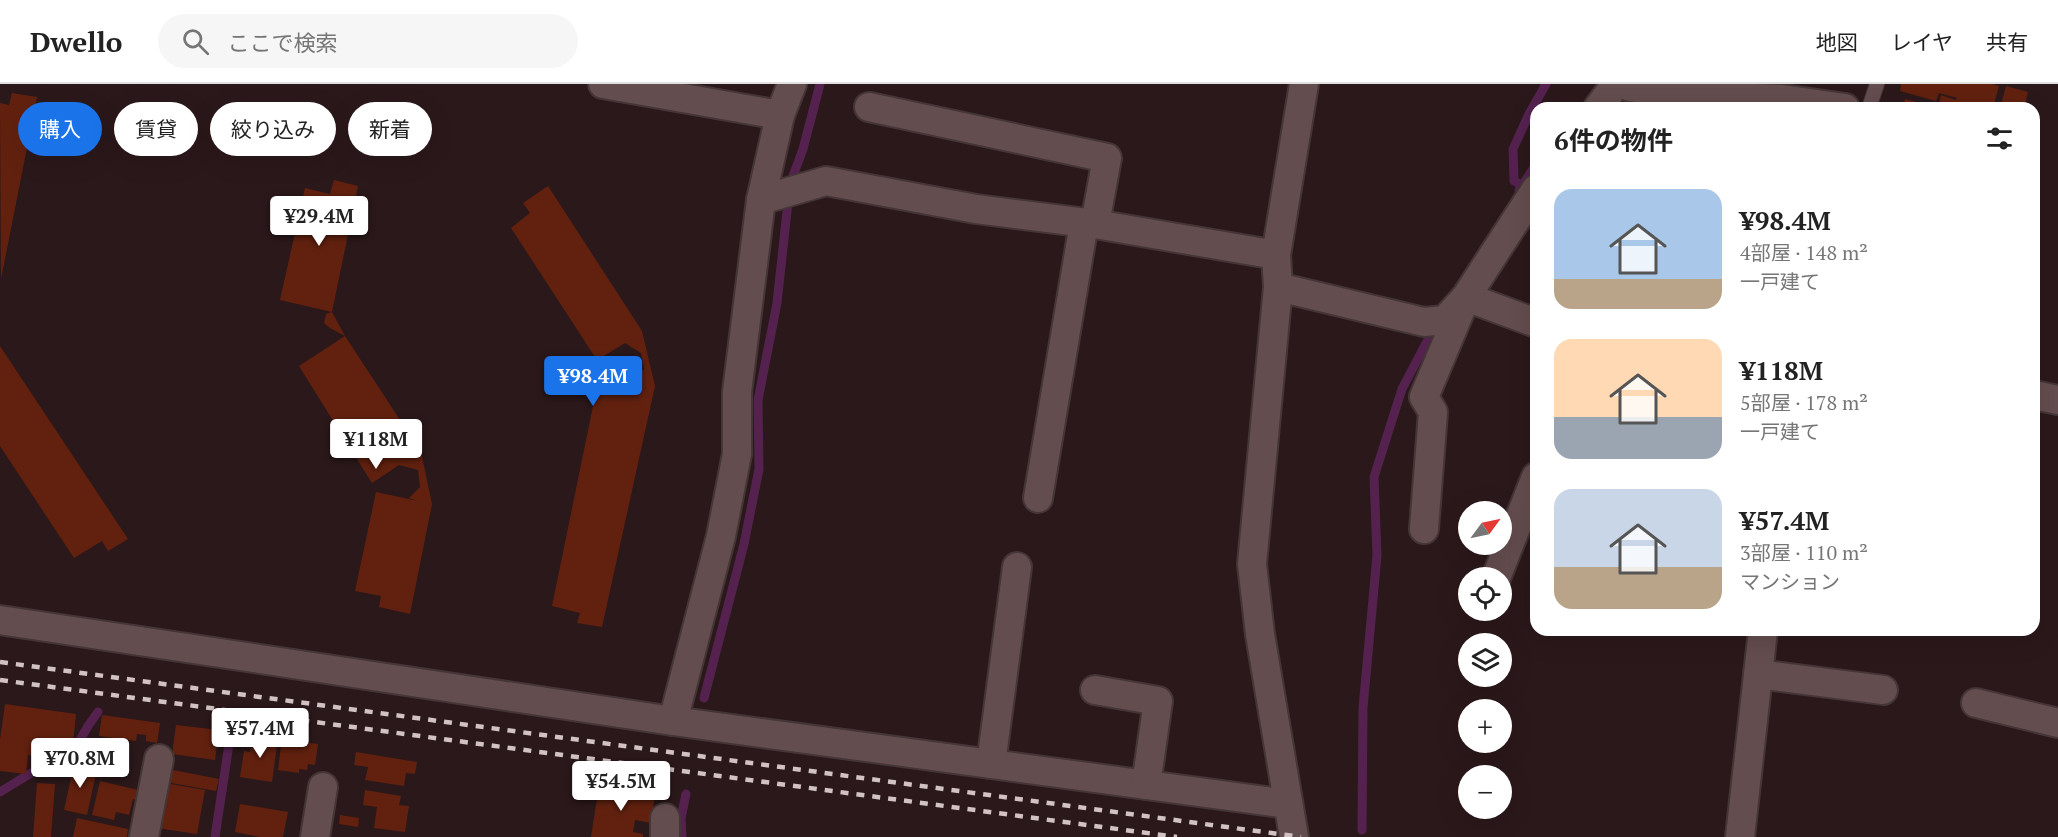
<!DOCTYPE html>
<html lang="ja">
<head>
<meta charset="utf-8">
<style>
  body { margin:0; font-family:"PT Serif","Noto Sans JP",serif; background:#f6f6f6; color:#222; height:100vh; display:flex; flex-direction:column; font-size:22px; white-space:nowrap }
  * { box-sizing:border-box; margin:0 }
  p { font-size:20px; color:#767676 }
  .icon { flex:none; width:33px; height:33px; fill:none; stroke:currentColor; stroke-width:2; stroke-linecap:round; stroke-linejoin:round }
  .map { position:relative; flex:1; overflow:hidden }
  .side { position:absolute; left:1530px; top:18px; width:510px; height:534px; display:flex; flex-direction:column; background:#fff; border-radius:18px; box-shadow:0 6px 24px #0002 }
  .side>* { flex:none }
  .top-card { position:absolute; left:18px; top:18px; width:570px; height:54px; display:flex; gap:12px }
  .needle { width:39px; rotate:57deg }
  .tools { position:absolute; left:1458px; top:417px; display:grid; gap:12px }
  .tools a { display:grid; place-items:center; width:54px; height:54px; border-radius:50%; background:#fff; box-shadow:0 6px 24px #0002; font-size:30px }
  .price { position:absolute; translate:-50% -51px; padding:0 14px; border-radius:6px; background:#fff; color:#222; font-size:20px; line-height:39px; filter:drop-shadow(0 2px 3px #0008) }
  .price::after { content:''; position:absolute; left:50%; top:36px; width:18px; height:14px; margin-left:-9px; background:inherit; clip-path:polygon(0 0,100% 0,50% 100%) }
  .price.on { background:#1a73e8; color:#fff }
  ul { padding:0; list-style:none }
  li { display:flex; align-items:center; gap:18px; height:150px; padding:0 24px }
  li span { display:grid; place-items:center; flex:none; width:168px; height:120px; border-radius:18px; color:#555 }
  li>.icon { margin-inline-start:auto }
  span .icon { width:72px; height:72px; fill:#fffc; stroke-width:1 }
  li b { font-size:26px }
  h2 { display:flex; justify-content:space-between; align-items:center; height:72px; padding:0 24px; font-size:26px }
  .chip { padding:0 21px; border-radius:27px; background:#fff; box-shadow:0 6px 24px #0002; font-size:21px; line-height:54px }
  .chip.on { background:#1a73e8; color:#fff }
  header { display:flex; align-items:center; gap:36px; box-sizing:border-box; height:84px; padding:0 30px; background:#fff; border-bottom:2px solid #e0e0e0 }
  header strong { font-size:28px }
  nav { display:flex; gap:33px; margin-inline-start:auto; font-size:21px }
  .search { width:420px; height:54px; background:#f6f6f6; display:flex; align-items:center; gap:15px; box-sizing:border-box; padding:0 21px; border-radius:33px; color:#767676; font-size:22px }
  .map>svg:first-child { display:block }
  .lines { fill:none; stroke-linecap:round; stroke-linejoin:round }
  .stream { stroke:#552250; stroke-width:9 }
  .building { fill:#62210f }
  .lane-casing { stroke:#443536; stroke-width:16 }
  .street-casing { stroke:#443536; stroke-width:32 }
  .lane { stroke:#644d4f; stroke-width:14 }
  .street { stroke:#644d4f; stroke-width:28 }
  .rail { stroke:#d1c2c3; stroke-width:4.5; stroke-dasharray:8 8; stroke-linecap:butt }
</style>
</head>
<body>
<header>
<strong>Dwello</strong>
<div class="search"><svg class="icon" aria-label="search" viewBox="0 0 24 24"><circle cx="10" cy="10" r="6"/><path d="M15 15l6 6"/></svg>ここで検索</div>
<nav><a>地図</a><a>レイヤ</a><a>共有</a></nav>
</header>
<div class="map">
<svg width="2058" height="753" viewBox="0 0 2058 753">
  <rect width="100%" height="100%" fill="#2b181a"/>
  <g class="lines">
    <g class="stream">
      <path d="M1522,101L1514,97L1513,65L1529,30L1546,0"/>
      <path d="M1519,106L1533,85"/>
      <path d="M704,614L744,460L759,385L758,316L777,219L790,100L803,65L820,0"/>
      <path d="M0,708L51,677L74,667L88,642L98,628"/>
      <path d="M1362,746L1363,624L1377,471L1374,393L1402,305L1435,242"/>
      <path d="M215,753L231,647"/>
      <path d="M682,753L681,734L686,710"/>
    </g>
  </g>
  <g class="building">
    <path d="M1901,0H1992L1999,2L1993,24H1938L1941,11L1956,16L1957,14L1939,9L1936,17L1900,7Z"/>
    <path d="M2006,2L2028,8L2024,24H2000Z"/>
    <path d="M12,9L37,13L1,195L0,19L9,21Z"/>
    <path d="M1905,15L1936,23V24H1903Z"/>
    <path d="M334,96L358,102L332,228L280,216L305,104L330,110Z"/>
    <path d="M548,102L642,247L655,302L602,543L577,539L580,529L552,522L600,288L633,296L644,285L641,269L625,259L597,276L511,144L530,129L523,119Z"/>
    <path d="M332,228L345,252L421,368L432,420L410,530L379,523L381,512L355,507L376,408L418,417L409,414L420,403L418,386L399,381L372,399L299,282L345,252L330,244L324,239L326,230Z"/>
    <path d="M0,262L128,455L108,467L102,457L74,474L0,362Z"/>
    <path d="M5,620L76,630L73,660L44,656L42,672L28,671L26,690L0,687V656Z"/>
    <path d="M102,631L160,639L157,659L146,657V651L137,650L136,657L99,652Z"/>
    <path d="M176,641L219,646L215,676L172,670Z"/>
    <path d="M252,651L278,655L272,698L240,693L244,667L250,668Z"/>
    <path d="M85,654L129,663L127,675L121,674L118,688L75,679L78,665Z"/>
    <path d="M288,656L318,660L315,681L308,680L307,686L299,685V689L278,686L281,662L287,663Z"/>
    <path d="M356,668L417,678L415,690L406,689L404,702L365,696L368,683L354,681Z"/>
    <path d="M74,680L97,685L87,731L64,726Z"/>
    <path d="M168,685L219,695L216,707L166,698Z"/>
    <path d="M100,697L138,706L136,716L133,715L129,731L116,728L114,736L92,731Z"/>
    <path d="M37,699L55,700L51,753H33Z"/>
    <path d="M165,699L205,706L197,750L157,744Z"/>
    <path d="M599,701L655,710L651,739L635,736L633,748L643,750V753H591Z"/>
    <path d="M365,706L401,712L399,721L409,722L405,748L374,744L377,723L363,721Z"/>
    <path d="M240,720L288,728L283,753H260L235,748Z"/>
    <path d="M340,731L359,734L358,743L339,740Z"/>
    <path d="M77,734L128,745L127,753H73Z"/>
  </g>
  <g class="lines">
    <g class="lane-casing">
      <path id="lane" d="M1869,24L1877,0"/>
    </g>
    <g class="street-casing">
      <g id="street">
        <path d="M603,0L780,31"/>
        <path d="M1626,0L1630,3L1680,11L1782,15L1845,24"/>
        <path d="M869,23L1107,74L1095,140"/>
        <path d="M1598,24L1616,0"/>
        <path d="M761,116L826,97L976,125L1095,140L1276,171"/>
        <path d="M1278,203L1424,238L1445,236L1466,213L1536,239"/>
        <path d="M2034,311L2058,316"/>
        <path d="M1038,414L1084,139"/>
        <path d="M1424,445L1433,328L1424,313L1466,213L1536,105"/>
        <path d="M1496,494L1536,393"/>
        <path d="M0,536L673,637L1288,720"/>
        <path d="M1758,590L1883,606"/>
        <path d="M1095,606L1158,617L1146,701"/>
        <path d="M1976,619L2058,639"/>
        <path d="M673,637L721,452L737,370V308L761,116L780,31L792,0"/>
        <path d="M991,680L1017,483"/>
        <path d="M144,753L159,675"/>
        <path d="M315,753L323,703"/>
        <path d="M665,753V734"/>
        <path d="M1294,753L1260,550L1252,480L1278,203L1276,171L1304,0"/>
        <path d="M1740,753L1763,546"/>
      </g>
    </g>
    <use href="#lane" class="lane"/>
    <use href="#street" class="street"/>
    <g class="rail">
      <path d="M0,578L1301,753"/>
      <path d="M0,596L1177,753"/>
    </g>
  </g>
</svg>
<div class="tools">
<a><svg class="needle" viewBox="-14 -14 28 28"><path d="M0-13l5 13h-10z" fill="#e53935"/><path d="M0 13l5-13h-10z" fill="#767676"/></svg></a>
<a><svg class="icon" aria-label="locate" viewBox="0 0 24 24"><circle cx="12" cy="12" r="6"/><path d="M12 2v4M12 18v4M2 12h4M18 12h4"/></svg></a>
<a><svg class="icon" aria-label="layers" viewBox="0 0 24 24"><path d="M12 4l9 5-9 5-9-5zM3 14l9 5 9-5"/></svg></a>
<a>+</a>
<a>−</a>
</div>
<b class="price" style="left:319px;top:163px">¥29.4M</b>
<b class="price on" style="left:593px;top:323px">¥98.4M</b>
<b class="price" style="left:376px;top:386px">¥118M</b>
<b class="price" style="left:260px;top:675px">¥57.4M</b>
<b class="price" style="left:80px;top:705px">¥70.8M</b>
<b class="price" style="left:621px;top:728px">¥54.5M</b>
<div class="top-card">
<a class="chip on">購入</a>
<a class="chip">賃貸</a>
<a class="chip">絞り込み</a>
<a class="chip">新着</a>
</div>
<section class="side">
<h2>6件の物件<svg class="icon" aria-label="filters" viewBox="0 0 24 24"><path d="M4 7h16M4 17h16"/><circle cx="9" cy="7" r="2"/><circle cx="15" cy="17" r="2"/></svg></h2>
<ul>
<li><span style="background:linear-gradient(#a9c7e8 75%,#b9a48a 0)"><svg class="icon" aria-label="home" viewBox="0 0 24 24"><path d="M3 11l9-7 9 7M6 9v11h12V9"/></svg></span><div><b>¥98.4M</b><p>4部屋 · 148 m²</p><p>一戸建て</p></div></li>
<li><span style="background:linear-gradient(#ffd9b3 65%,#9aa5b1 0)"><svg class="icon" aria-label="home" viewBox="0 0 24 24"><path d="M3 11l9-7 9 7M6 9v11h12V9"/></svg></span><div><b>¥118M</b><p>5部屋 · 178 m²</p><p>一戸建て</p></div></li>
<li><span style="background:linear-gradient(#c9d6e8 65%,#b9a48a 0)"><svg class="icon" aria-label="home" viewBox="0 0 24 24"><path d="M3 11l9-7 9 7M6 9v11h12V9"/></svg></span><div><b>¥57.4M</b><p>3部屋 · 110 m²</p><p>マンション</p></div></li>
</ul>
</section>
</div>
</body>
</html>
